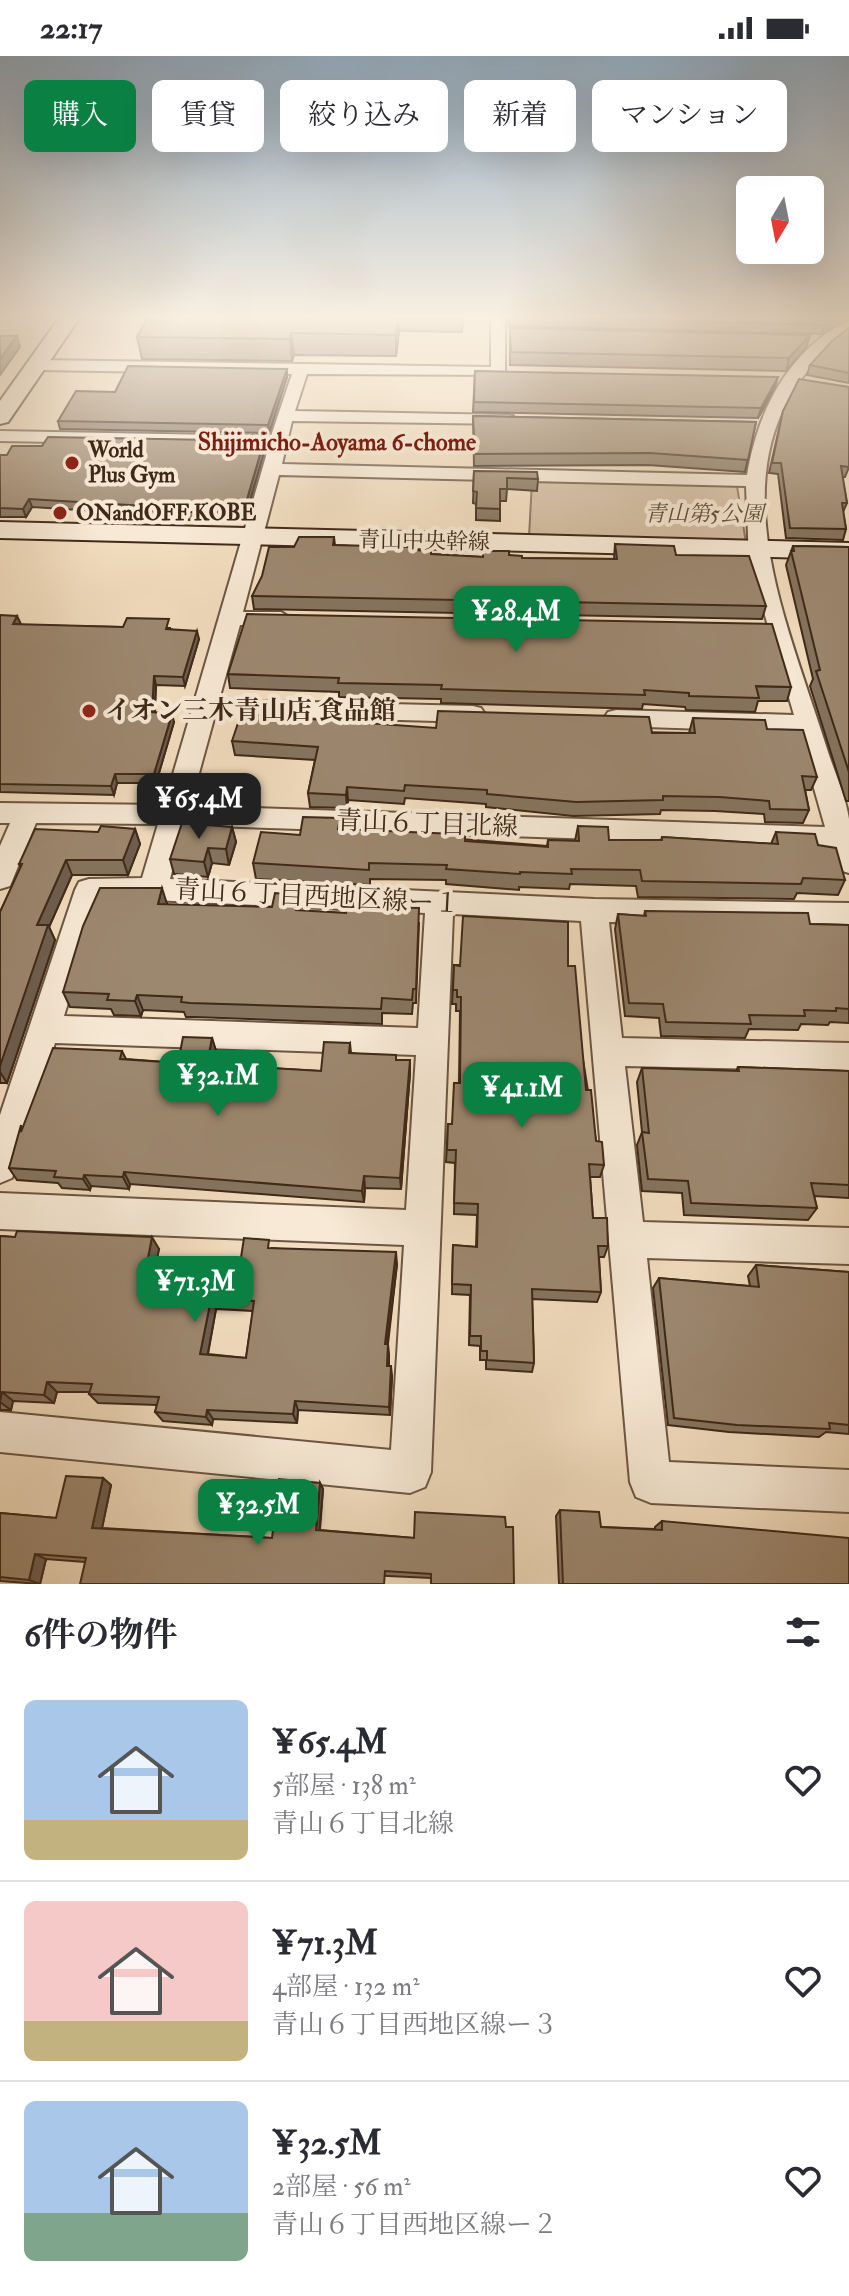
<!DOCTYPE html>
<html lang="ja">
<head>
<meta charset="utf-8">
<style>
  body { margin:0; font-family:"IM FELL Double Pica","Noto Serif JP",serif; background:#f7f7f7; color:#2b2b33; height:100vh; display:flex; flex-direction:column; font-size:30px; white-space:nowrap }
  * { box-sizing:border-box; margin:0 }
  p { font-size:26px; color:#7c7c81 }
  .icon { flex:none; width:44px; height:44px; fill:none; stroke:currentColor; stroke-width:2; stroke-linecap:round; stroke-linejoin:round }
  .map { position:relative; height:1528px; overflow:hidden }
  .drawer { display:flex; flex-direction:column; background:#fff; flex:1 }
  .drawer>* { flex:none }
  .banner { position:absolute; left:24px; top:24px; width:802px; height:72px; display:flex; gap:16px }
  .needle { width:52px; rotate:190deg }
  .tools { position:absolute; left:736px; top:120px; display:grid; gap:16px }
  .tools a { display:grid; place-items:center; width:88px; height:88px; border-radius:12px; background:#fff; box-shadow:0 8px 32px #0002; font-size:40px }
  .price { position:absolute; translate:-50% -68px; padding:0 18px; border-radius:16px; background:#0b8043; color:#fff; font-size:26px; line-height:52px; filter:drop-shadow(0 2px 4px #0008) }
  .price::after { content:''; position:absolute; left:50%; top:48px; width:24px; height:18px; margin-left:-12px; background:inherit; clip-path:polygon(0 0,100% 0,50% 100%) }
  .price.selected { background:#222; color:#fff }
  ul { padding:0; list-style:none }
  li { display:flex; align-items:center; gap:24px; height:200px; padding:0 24px }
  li+li { border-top:2px solid #e1e1e2 }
  li span { display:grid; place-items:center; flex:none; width:224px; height:160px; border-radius:12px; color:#555 }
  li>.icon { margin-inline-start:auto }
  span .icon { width:96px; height:96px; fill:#fffc; stroke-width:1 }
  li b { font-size:34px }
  h2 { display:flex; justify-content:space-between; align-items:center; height:96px; padding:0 24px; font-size:34px }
  .pill { padding:0 28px; border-radius:12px; background:#fff; box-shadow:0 8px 32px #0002; font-size:28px; line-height:72px }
  .pill.selected { background:#0b8043; color:#fff }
  .status { display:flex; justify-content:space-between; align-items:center; height:56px; padding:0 40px; background:#fff; direction:ltr }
  .status svg { height:22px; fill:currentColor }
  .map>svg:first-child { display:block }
  .green { fill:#d4bea3; stroke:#8a745e; stroke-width:2 }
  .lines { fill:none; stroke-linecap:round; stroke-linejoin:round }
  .street-casing { stroke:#6c5642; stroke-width:4 }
  .secondary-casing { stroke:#3f2918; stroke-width:4 }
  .street { fill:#f7e9d5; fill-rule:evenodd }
  .secondary { fill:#f7e9d5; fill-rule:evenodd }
  .wall { fill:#86745f; stroke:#3f2918; stroke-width:2; fill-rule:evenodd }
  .shaded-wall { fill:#6d5e4e; stroke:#3f2918; stroke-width:2 }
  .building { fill:#9c876f; stroke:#3f2918; stroke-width:2; fill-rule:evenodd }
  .poi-dot { fill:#8f2418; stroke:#f7e9d5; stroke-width:3 }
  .labels { text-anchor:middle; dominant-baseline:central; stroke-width:8; stroke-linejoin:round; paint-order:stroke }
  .far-poi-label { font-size:22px; font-weight:bold; fill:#3f2918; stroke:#f7e9d5; text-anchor:start }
  .far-park-label { font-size:22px; font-style:italic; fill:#644e3b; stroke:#f7e9d5 }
  .far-street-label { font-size:22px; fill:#3f2918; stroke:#f7e9d5 }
  .far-neighbourhood-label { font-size:24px; font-weight:bold; fill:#7a1f14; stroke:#f7e9d5 }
  .poi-label { font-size:26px; font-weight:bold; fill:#3f2918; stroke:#f7e9d5; text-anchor:start }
  .street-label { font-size:26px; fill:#3f2918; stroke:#f7e9d5 }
</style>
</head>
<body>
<div class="status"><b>22:17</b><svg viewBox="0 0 49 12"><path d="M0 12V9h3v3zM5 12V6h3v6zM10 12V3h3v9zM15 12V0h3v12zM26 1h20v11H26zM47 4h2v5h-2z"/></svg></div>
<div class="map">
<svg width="849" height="1528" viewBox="0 0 849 1528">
  <rect width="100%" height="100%" fill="#f2ddbf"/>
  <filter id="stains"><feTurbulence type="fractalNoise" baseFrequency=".0025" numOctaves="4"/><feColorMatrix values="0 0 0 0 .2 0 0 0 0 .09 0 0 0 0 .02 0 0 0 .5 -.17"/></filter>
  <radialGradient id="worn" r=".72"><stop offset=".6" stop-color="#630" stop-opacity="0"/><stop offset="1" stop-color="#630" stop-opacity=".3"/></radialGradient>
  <path class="green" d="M532,425L737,430L746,487L529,481Z"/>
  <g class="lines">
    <g class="street-casing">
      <path id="street" d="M491,261H505V319L307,318L295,355L507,359L513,360L515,364L513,368L292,365L282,408L747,419C756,366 778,314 823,280C831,274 839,267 849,264V275C700,388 785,556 829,699C836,719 846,742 849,763C849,780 849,800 849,817L839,814L831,791L184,769L170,823L594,843L849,847V869L609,866L622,982L849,987V1015L625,1010L643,1166L849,1172V1208L647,1202L669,1406L849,1414V1456L651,1447L636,1441L630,1426L581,865L453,858L431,1416L425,1431L410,1437L0,1396V1356L391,1394L404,1189L0,1173V1137L406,1154L416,999L55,987L17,1110L12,1122L0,1127V1059L75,834L79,826L89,823L142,822L158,768L36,767L10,830L0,833V790L10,767H0V747L164,749L269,390L0,385V375L271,380L292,318L38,314L30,309L38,304L491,311ZM279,419L746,430L749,505L794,659L616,654L608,656L604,662L608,668L616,670L798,676L825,771L190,750L215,659L473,666L481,664L485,658L481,652L473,650L219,644L240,569L281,570L292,563L281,556H243ZM153,844L425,857L418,972L64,960L99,845Z"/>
    </g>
    <g class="secondary-casing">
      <g id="secondary">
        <path d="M60,261H80L8,366L0,368V345Z"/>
        <path d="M0,466L849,487V503L0,482Z"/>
      </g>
    </g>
    <use href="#street" class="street"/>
    <use href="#secondary" class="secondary"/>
  </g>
  <g class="wall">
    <path d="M145,261H463L462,276L399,275L396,300L294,299L292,305L142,303L137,281L146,265Z"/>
    <path d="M508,261H849V263L822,278L509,270Z"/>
    <path d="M510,272L810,279L806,292L786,315L510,309Z"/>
    <path d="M849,272V327L807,319L810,309Z"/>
    <path d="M287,313V321L269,377L60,373L58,365L115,336Z"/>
    <path d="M475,315L775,331L758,362L473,356Z"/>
    <path d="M783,355L849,411L845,421H842L847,447L843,456L846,473L843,484L786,482L778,418L769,417Z"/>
    <path d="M473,360L756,366L745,416L648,409L474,410Z"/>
    <path d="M264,385L265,393L244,465L145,463L143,458L32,451L26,461H0V399H7L42,390Z"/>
    <path d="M474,415L538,423L537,435L507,433L506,445H500V465L476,464V448L473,447Z"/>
    <path d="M334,481L335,489L415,494L431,498L483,501L509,499L522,502L614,503L615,488L676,499L766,550L762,563L254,553L252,540L294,491Z"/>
    <path d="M793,490L849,491V745H846L810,630L813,623L786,509Z"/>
    <path d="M0,559L20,569L170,572V573L199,583L185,630L156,629L155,656L174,666L156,727H117L114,739L0,736Z"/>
    <path d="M228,618L791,631L787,645H758L755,656L686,654L685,651L643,648L642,653L441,647V643L339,641V636L230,632Z"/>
    <path d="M693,662L767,673L817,721L811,734H805L809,754L803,767L765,766L764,758L715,755L661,754L660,758L573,760L486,751V748L405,742L404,748L348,744L347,752L310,751L308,737L315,704L235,699L232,685L436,672L689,677Z"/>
    <path d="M340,762L341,773L547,790L548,784L575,785L578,770L609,784H661L662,781L771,788L776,776L818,789L845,824L838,839L797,837L794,843L638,841L636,830L570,828L569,833L519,831V834L446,828V824L370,823V829L256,823L253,807L300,779Z"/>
    <path d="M232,771L236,786L229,809L212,807L208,821L174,818L170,803Z"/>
    <path d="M135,773L140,788L128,819H72L49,871L55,884L7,1027H0V856L21,812L19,808L98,776Z"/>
    <path d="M167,848V849L346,857L368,850L419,867L416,947H413L412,958L382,957V968L195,961H186L184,956L143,954L141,960L114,959L111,953L70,951L63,936Z"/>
    <path d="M645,855L810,868L849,869V967L830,966L828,969L801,968L798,974L749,973L745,982L661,980L659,962L625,960L615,873L618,858L644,860Z"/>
    <path d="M454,909L568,910L596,1085L604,1109L600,1121H590L593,1162L608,1190L604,1201H599L601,1236L597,1246L532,1243L534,1307L532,1316L486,1313V1304H480V1290L469,1289L470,1239L452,1238L453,1189L476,1191L477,1159L454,1158L455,1107L446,1106L448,1068H452L459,1027L460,955H456V948H452Z"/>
    <path d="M212,982L216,995L213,1009L321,1015L350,987L351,997L396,1004H410V1017L401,1133L365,1132L364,1146L130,1128L129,1133L91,1130L90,1134L62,1132L58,1127L17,1124L9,1112L23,1071L122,995L126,1003L178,1007Z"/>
    <path d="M738,1011L849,1015V1142L814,1140L817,1152L808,1164L684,1159L682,1137L642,1135L637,1089L642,1076L637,1026L642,1012L736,1015Z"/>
    <path d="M0,1180L159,1193L157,1202L240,1208L272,1192L397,1208L388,1288L389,1298V1310L392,1320L390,1359L298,1354L297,1367L213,1363L212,1369L163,1365L155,1356L157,1349L98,1347L89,1338L90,1336H57L54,1347L13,1345L11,1354H0ZM216,1253L253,1255L246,1302L208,1298Z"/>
    <path d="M756,1209L849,1216V1378L826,1376L819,1381L729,1376L668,1369L653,1232L659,1222L750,1230L748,1220Z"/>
    <path d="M103,1422L111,1429L102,1472L272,1482L320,1427L323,1433L320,1474L414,1482L505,1461L431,1522L85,1506L46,1503L40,1528L0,1525V1457L56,1462Z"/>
    <path d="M560,1454L601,1471L655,1473V1471L662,1465L849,1528H559L556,1460Z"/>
  </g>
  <g class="shaded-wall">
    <path d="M398,261H399V275L396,300V279Z"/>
    <path d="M838,261H849V263L822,278L825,269Z"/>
    <path d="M291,277L294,299L292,305L290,283Z"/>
    <path d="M810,279L806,292L786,315L789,302Z"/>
    <path d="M17,280L20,291L0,319V303Z"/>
    <path d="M287,313V321L269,377L268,369Z"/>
    <path d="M778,321L775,331L758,362L761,352Z"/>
    <path d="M264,385L265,393L244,465L243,457Z"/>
    <path d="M29,443L32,451L26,461L23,453Z"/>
    <path d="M17,560L21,568H13Z"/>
    <path d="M197,575L199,583L185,630L183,621Z"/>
    <path d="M154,620L156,629L154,665L152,656Z"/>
    <path d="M172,658L174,666L156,727L154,718Z"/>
    <path d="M115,718L117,727L114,739L111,730Z"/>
    <path d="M347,731L348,744L347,752L346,739Z"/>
    <path d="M232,771L236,786L229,809L226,793Z"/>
    <path d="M135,773L140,788L128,819L123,804Z"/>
    <path d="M208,792L212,807L208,821L204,806Z"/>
    <path d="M66,804L72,819L49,871L55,884L7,1027L0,1016V1010L37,869Z"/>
    <path d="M162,832L167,848L163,864L158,848Z"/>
    <path d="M298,839L300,854H296Z"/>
    <path d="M137,939L143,954L141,960L135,945Z"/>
    <path d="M212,982L216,995L211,1021L207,1008Z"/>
    <path d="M410,1004V1017L401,1133L400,1122Z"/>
    <path d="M124,1116L130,1128L129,1133L123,1121Z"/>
    <path d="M84,1119L91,1130L90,1134L83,1123Z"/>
    <path d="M364,1120L365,1132L364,1146L362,1135Z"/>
    <path d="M152,1181L159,1193L155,1213L148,1202Z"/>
    <path d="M396,1196L397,1208L386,1298L385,1288Z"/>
    <path d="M211,1243L216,1253L206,1307L200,1298Z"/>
    <path d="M391,1310L392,1320L390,1359L389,1351Z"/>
    <path d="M47,1326L57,1336L54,1347L44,1339Z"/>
    <path d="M2,1336L13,1345L11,1354L0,1346Z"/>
    <path d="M295,1345L298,1354L297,1367L293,1358Z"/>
    <path d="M207,1354L213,1363L212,1369L206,1361Z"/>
    <path d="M103,1422L111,1429L101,1477L92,1472Z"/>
    <path d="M320,1427L323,1433L319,1479L316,1474Z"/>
    <path d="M35,1498L46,1503L40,1528L29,1524Z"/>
  </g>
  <g class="building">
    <path d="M148,261H398L396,279L291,277L290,283L137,281Z"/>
    <path d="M534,261H838L825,269Z"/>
    <path d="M510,272L810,279L789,302L511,296Z"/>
    <path d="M849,272V317L810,309L832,285Z"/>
    <path d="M0,280H17L0,303Z"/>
    <path d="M128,310L287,313L268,369L58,365L76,335L115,336Z"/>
    <path d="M475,315L778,321L761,352L474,346Z"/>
    <path d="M799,323L849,331V411L841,410L847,447H842L846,473L790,472L781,407H772L783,355Z"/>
    <path d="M473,360L756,366L748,404L650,397L475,398Z"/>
    <path d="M48,381L264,385L243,457L143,455L145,450L29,443L23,453L0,452V399H7L12,390H42Z"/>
    <path d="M474,415L537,416L538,423L507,422V433H500V453L476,452L477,436L473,435Z"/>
    <path d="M299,481H334L333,489L415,491V494L431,495V498L483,501V495H509V499L522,500V502L617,503L615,488L674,490L676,499L749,500L766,550L252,540L262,520L269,491H294Z"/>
    <path d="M793,490L849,491V716L816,615L820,614L791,495H794Z"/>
    <path d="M247,558L772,568L791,631L756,630L759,642L689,640V637L644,634L645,639L441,633L442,629L338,627L339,622L228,618Z"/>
    <path d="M0,559L17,560L13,568L123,571L127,562L169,563L166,573L197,575L183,621L154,620L152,656L172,658L154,718H115L111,730L0,728Z"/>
    <path d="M438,655L649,661L652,677H695L693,662L765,664L767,673L803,674L817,721L802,720L809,754L770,753L769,745L719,741L663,740V744L576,746L487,738V734L405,729L404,735L347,731L346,739L308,737L318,691L232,685L241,658L436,672Z"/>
    <path d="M303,761L340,762L338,773L457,778L465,780V785L548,791V784L579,785L578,770L608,771L609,784H662V781L778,788L776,776L815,778L818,789L836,792L845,824L803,822L801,828L642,825L640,814L571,813L572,818L520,816V818L446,813L447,809L369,807V814L253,807L261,776L300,779Z"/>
    <path d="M182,767L232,771L226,793L208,792L204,806L170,803Z"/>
    <path d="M101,770L135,773L123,804H66L37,869H48L0,1010V856L22,808H19L35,773L98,776Z"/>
    <path d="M100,832H162L158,848L272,851L275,837L298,839L296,854L346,857L348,841L368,842V850L419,852L416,933H413L412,944L382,942L381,953L190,947L181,946L182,941L137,939L135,945L110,944H107L109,938L63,936L83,870Z"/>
    <path d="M645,855L808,857L810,868L849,869V953L836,952V955L804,954L805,960L749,959L751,968L666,966L663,948L629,947L618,858L646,860Z"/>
    <path d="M463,860L568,866V910H575L586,1034H591L596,1085L602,1086L604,1109L589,1108L593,1162H607L608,1190H598L601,1236L532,1233L534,1307L487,1304V1295H481V1280H470L471,1229L452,1228L453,1189L477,1191L478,1148L454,1147L456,1094H447L448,1068H452L454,1027H460L461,941H457V934H453L454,909L460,910Z"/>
    <path d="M183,981L212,982L207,1008L321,1015L324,986L350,987L349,997L396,999V1004H410L400,1122L364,1120L362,1135L124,1116L123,1121L84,1119L83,1123L54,1121L56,1115L9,1112L21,1069V1076L53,992L122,995L120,1003L178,1007Z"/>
    <path d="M738,1011L849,1015V1129L811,1127L817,1152L691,1147L688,1125L648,1123L642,1076L649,1077L642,1012L739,1015Z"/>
    <path d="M17,1175L152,1181L148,1202L240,1208L244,1182L269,1184L268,1192L396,1196L385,1288H388L387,1310H391L389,1351L295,1345L293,1358L207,1354L206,1361L155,1356L159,1341L89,1338L92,1328L47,1326L44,1339L2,1336L0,1344V1180L15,1181ZM211,1243L254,1245L246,1302L200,1298Z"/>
    <path d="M756,1209L849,1216V1369L829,1367L830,1373L737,1369L674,1362L659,1222L759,1231Z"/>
    <path d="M66,1420L103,1422L92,1472L272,1482L279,1423L320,1427L316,1474L414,1482L415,1456L505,1461L506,1471H513L514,1528H431V1518L385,1515L384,1528H80L86,1502L35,1498L29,1524L0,1521V1457L56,1462Z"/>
    <path d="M560,1454L599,1456L601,1471L662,1474V1465L849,1482V1528H563Z"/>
  </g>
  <linearGradient id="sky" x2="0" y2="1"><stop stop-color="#93acc1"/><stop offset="0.55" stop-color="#f9f0e2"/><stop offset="1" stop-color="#f9f0e2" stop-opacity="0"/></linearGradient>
  <rect width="849" height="475" fill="url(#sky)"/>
  <g class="poi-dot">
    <circle cx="72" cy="407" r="8"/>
    <circle cx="60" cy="457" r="8"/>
    <circle cx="89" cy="655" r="8"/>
  </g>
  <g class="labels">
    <g class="far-poi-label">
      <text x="88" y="394">World<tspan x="88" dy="25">Plus Gym</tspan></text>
      <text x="76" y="457">ONandOFF KOBE</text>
    </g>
    <g class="far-park-label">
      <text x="704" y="458">青山第5公園</text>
    </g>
    <g class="far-street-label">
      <text transform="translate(424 485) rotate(1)">青山中央幹線</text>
    </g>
    <g class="far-neighbourhood-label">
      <text x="337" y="386">Shijimicho-Aoyama 6-chome</text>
    </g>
    <g class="poi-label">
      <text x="105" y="655">イオン三木青山店 食品館</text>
    </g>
    <g class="street-label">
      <text transform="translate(427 768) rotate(2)">青山６丁目北線</text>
      <text transform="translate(317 841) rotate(3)">青山６丁目西地区線ー１</text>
    </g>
  </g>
  <rect width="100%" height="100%" filter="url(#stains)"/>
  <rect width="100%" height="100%" fill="url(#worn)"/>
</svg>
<div class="tools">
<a><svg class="needle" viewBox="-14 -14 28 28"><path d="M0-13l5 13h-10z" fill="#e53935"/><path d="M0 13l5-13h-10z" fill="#7c7c81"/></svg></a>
</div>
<b class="price" style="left:516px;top:598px">¥28.4M</b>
<b class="price selected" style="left:199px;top:785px">¥65.4M</b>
<b class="price" style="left:218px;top:1062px">¥32.1M</b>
<b class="price" style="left:522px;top:1074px">¥41.1M</b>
<b class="price" style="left:195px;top:1268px">¥71.3M</b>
<b class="price" style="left:258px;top:1491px">¥32.5M</b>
<div class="banner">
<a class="pill selected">購入</a>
<a class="pill">賃貸</a>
<a class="pill">絞り込み</a>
<a class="pill">新着</a>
<a class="pill">マンション</a>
</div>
</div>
<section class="drawer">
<h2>6件の物件<svg class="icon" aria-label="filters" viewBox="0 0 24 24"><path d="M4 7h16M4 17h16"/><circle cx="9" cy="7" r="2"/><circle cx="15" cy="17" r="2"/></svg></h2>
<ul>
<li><span style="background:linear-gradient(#a9c7e8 75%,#c2b280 0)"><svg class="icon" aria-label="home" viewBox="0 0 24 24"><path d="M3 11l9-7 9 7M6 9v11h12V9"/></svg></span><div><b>¥65.4M</b><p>5部屋 · 138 m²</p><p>青山６丁目北線</p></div><svg class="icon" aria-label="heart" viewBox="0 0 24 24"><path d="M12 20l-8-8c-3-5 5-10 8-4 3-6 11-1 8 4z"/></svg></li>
<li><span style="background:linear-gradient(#f6c9c9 75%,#c2b280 0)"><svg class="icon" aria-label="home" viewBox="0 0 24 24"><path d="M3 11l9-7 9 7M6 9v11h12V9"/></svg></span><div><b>¥71.3M</b><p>4部屋 · 132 m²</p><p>青山６丁目西地区線ー３</p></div><svg class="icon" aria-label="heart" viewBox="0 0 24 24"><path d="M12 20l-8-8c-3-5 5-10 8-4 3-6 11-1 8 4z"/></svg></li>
<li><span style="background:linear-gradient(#a9c7e8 70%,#7fa58c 0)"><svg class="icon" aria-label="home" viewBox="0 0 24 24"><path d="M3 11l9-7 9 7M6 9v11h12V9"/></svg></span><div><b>¥32.5M</b><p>2部屋 · 56 m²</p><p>青山６丁目西地区線ー２</p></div><svg class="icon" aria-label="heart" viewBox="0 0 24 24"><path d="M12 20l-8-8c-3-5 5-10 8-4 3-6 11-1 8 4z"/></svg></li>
</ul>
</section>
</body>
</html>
